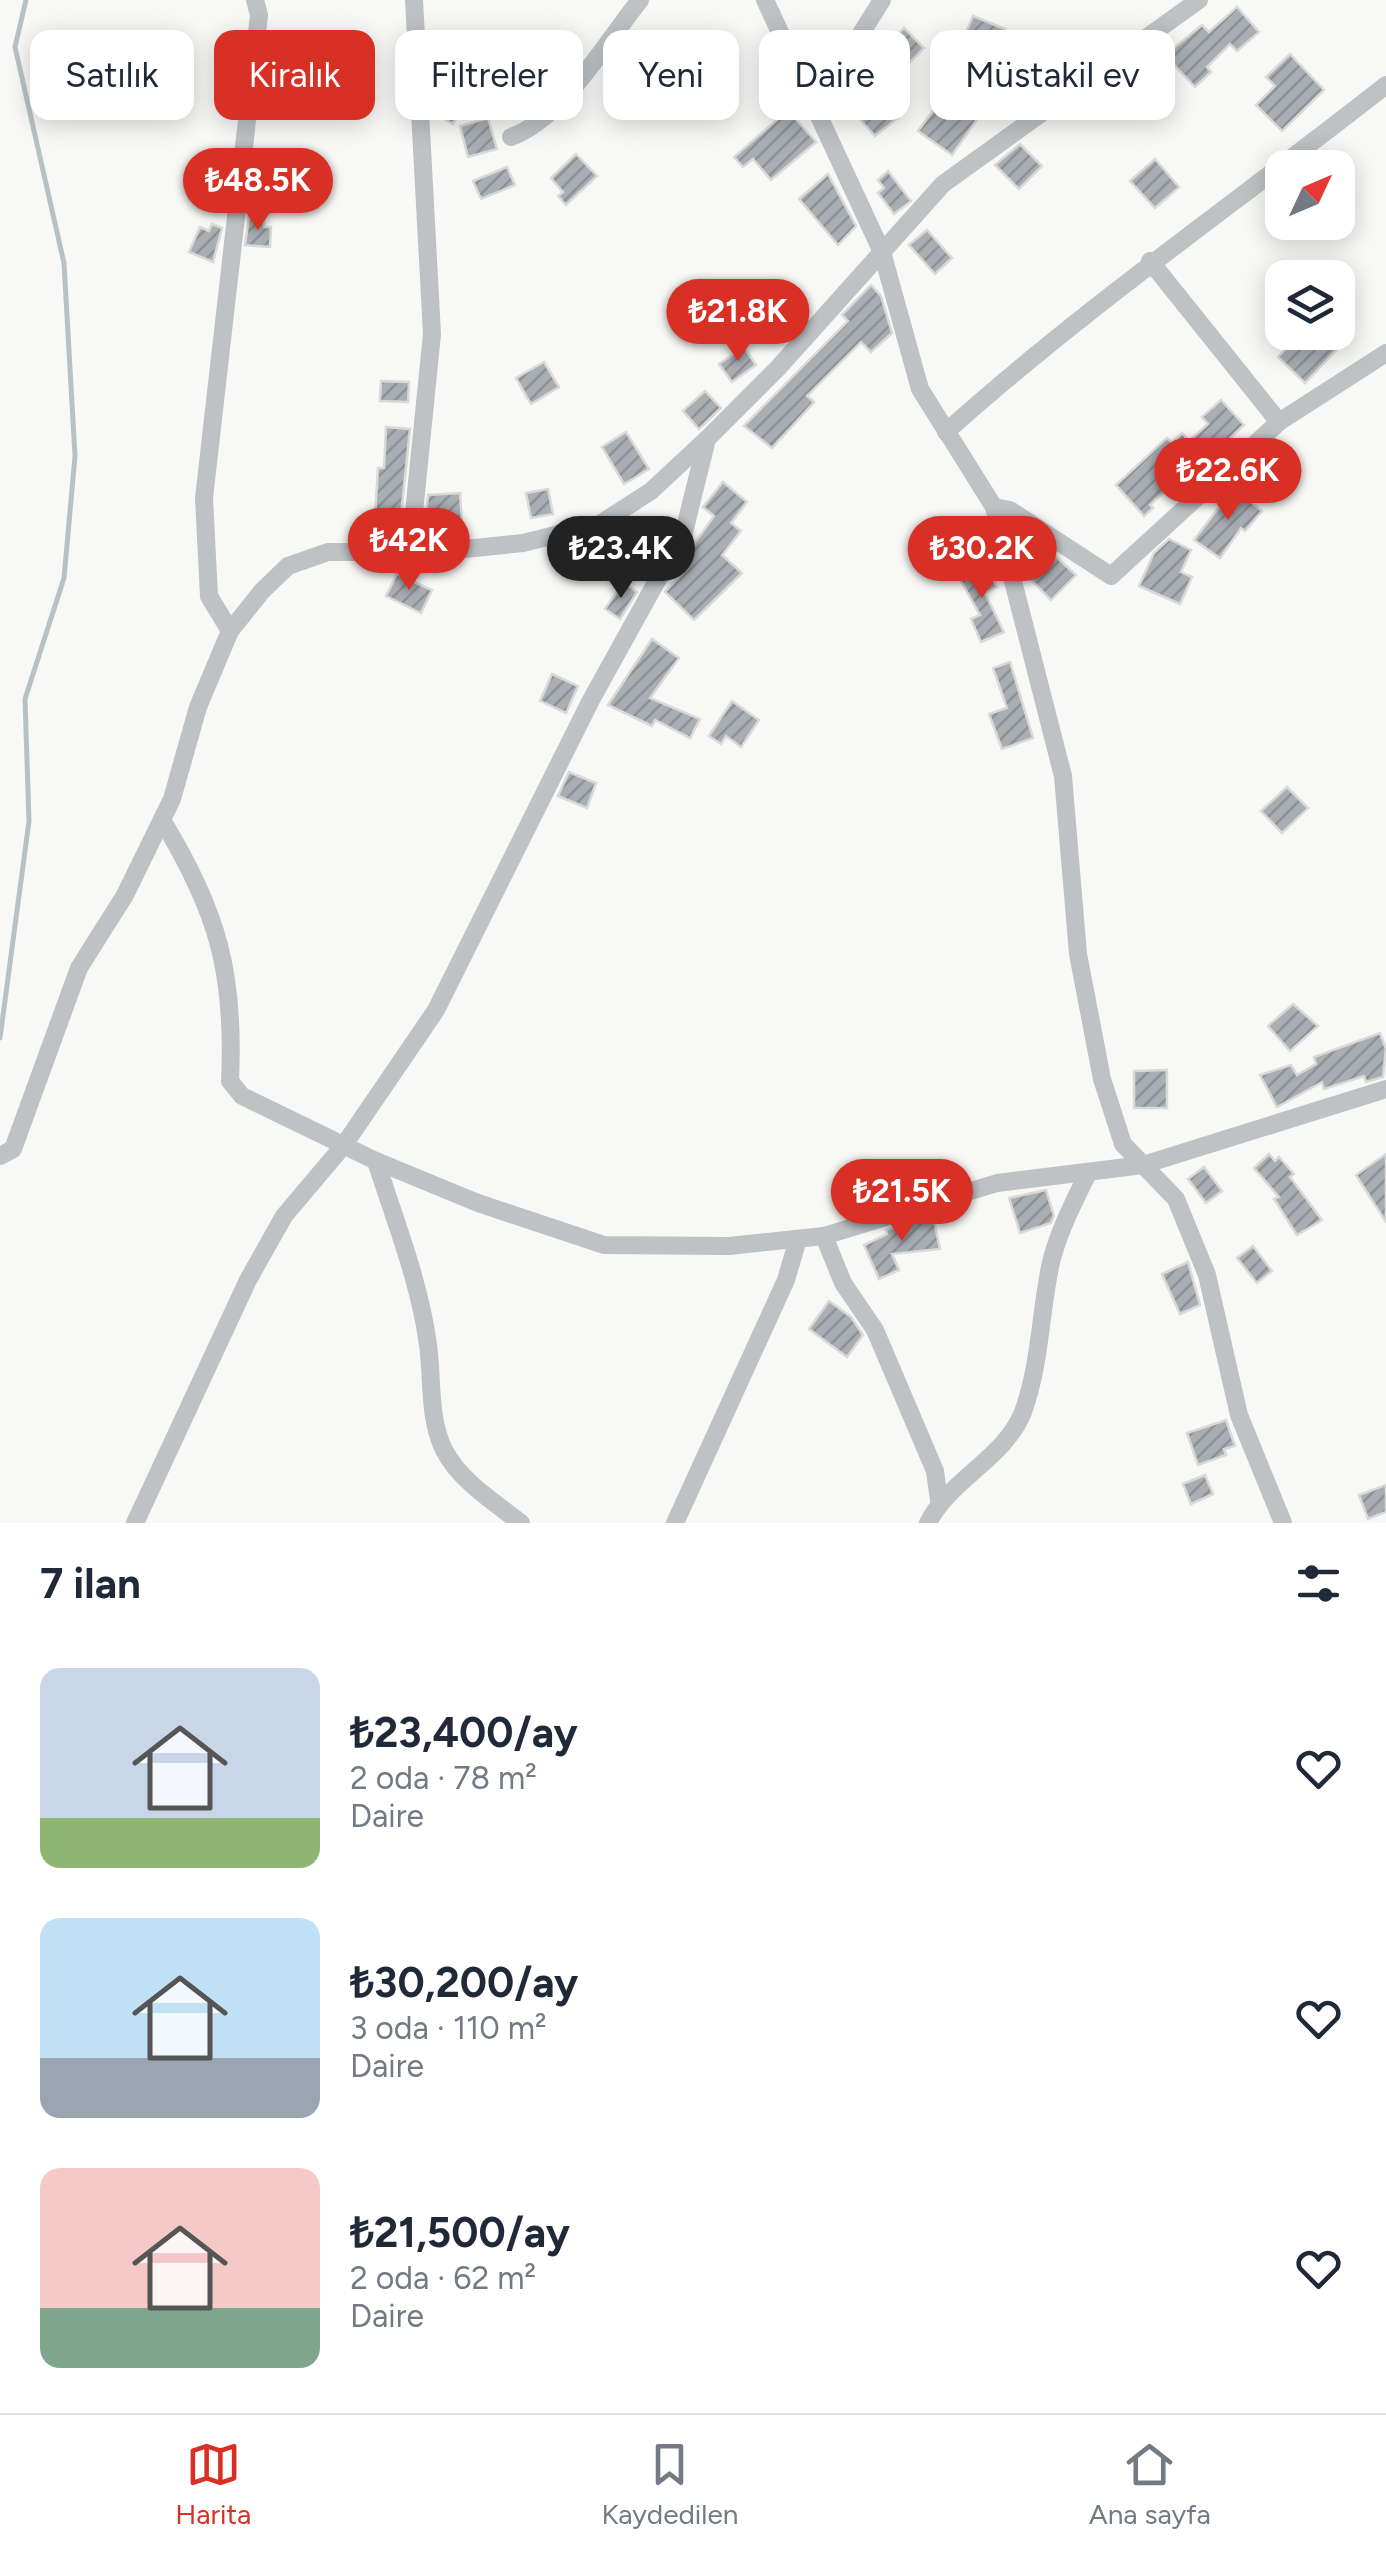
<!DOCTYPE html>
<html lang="tr">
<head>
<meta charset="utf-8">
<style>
  body { margin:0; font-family:Figtree,sans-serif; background:#f6f6f7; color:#1f2937; height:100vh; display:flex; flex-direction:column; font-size:38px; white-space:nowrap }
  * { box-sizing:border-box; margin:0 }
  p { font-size:32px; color:#747a83 }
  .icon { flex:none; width:55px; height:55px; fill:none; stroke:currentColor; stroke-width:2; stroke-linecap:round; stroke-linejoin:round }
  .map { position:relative; height:1523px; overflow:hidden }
  .side { display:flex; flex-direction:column; background:#fff; flex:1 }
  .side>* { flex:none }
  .top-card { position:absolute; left:30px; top:30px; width:1328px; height:90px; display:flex; gap:20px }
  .needle { width:65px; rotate:46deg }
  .buttons { position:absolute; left:1265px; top:150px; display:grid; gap:20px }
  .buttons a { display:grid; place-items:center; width:90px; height:90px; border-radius:20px; background:#fff; box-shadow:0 5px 25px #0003; font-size:50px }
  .price { position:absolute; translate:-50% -85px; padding:0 22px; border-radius:35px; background:#d93025; color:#fff; font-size:32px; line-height:65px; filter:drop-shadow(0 2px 5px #0008) }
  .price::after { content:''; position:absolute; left:50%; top:60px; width:30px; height:22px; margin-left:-15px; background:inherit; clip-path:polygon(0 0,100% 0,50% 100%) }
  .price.selected { background:#222; color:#fff }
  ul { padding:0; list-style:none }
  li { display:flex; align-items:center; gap:30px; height:250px; padding:0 40px }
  li span { display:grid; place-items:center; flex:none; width:280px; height:200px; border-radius:20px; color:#555 }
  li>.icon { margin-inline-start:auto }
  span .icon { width:120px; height:120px; fill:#fffc; stroke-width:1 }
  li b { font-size:42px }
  h2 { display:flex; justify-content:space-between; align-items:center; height:120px; padding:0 40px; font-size:42px }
  .chip { padding:0 35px; border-radius:20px; background:#fff; box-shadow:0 5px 25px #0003; font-size:35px; line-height:90px }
  .chip.selected { background:#d93025; color:#fff }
  .menu { display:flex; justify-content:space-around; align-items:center; height:140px; border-top:2px solid #e0e1e3; background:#fff; font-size:28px; color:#747a83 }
  .menu a { display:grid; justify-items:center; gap:5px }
  .menu .selected { color:#d93025 }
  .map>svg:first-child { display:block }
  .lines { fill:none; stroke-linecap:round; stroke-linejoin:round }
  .stream { stroke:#b8c2c6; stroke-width:5 }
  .building { fill:url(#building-hatch); stroke:#d9d9d8; stroke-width:2.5 }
  .minor { stroke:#bec2c5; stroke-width:18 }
</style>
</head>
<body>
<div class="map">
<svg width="1386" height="1523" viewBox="0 0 1386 1523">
  <defs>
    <pattern id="building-hatch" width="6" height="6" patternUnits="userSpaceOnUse" patternTransform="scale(2.5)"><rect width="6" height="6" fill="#a8aeb4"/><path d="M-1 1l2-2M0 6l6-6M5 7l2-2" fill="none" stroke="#8d9298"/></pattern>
  </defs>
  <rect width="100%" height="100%" fill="#f8f8f6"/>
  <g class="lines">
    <path class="stream" d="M0,1038L29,821L25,699L64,578L75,456L64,263L15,47L26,0"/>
  </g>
  <g class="building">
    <path d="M1237,7L1259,32L1237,51L1230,44L1207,67L1211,72L1195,87L1165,55L1202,25L1209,32Z"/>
    <path d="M973,16L1005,29L993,58L961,44Z"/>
    <path d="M904,28L924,48L900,72L880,53Z"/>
    <path d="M1290,54L1324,90L1282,131L1256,105L1275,86L1266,77Z"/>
    <path d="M1139,62L1157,85L1129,107L1111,84Z"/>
    <path d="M886,78L894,88L883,96L899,117L875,136L849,107Z"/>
    <path d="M448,80L471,94L453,124L433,112Z"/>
    <path d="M947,92L978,118L952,155L918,131Z"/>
    <path d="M788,110L816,142L771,180L753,159L743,167L734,157Z"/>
    <path d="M488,118L497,149L468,157L460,126Z"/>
    <path d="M1020,144L1042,166L1019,189L995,165Z"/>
    <path d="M576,154L597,176L566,205L558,196L563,192L551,178Z"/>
    <path d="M1155,159L1179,187L1155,208L1130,181Z"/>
    <path d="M507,167L515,185L481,199L473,181Z"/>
    <path d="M888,171L911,201L894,214L878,193L884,188L878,180Z"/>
    <path d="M828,174L856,226L838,245L799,199Z"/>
    <path d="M249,216L264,217V227H271L270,247L245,245Z"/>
    <path d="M212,224L222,228L213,262L189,252L200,227L209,231Z"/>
    <path d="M927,230L952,258L935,274L909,245Z"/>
    <path d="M871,285L881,296L892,333L871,352L861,342L807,396L814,402L772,448L744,426L848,321L842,315Z"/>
    <path d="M1302,332H1326L1340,346L1305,383L1278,357Z"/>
    <path d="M744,347L756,365L732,382L719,364Z"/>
    <path d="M544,362L559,387L531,404L516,378Z"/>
    <path d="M381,381L409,382L408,402L380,401Z"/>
    <path d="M705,391L721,408L699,429L683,411Z"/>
    <path d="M1221,400L1244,425L1183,483L1179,479L1150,505L1153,508L1144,516L1116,485L1167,438L1172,443L1182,433L1189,441L1208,424L1202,417Z"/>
    <path d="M386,427L410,429L399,534L374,533L378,468H384Z"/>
    <path d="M626,432L649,469L624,484L602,447Z"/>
    <path d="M723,482L747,502L731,523L741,531L722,555L742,573L694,620L665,592L689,566L682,561L714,516L703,507Z"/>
    <path d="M1234,488L1262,511L1245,531L1241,528L1220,558L1194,540Z"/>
    <path d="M548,489L553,514L531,518L526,493Z"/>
    <path d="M460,493L462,523L425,525L428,495Z"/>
    <path d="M630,534L653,556L629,581L606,558Z"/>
    <path d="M1169,539L1191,550L1181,572L1192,577L1180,604L1139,586L1154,553Z"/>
    <path d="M1050,551L1076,575L1051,600L1026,575Z"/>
    <path d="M983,562L997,587L985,593L1004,632L981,642L971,619L980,615L958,576Z"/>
    <path d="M397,574L432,590L421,613L386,596Z"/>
    <path d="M623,582L637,592L620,619L605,609Z"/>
    <path d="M652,639L679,658L650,698L700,719L690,738L655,720L652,726L608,705Z"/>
    <path d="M1010,662L1033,738L1002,749L989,714L1007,708L993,668Z"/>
    <path d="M552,674L578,686L566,713L540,701Z"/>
    <path d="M732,701L759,720L741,747L726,736L721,744L709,736Z"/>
    <path d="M569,772L596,783L587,808L558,796Z"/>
    <path d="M1287,787L1308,808L1282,833L1261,811Z"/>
    <path d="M1293,1004L1318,1026L1290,1051L1268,1026Z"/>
    <path d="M1380,1033L1386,1049L1383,1077L1366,1082L1364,1076L1324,1089L1322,1082L1277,1107L1260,1075L1291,1065L1297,1075L1316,1064L1314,1057Z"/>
    <path d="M1167,1070V1108H1134V1071Z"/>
    <path d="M1269,1154L1275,1161L1279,1157L1294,1174L1290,1177L1322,1220L1297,1235L1274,1199L1279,1197L1254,1168Z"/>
    <path d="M1386,1154V1222L1356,1175Z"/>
    <path d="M1204,1167L1222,1191L1206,1203L1188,1179Z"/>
    <path d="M1046,1190L1054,1216L1051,1223L1020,1233L1009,1198Z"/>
    <path d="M933,1216L940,1249L892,1254L899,1270L879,1279L864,1245L887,1234L886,1230Z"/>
    <path d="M1253,1246L1272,1271L1257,1283L1237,1258Z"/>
    <path d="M1188,1262L1200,1305L1180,1314L1162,1274Z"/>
    <path d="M829,1301L851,1317L863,1335L847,1357L809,1329Z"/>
    <path d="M1226,1420L1235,1446L1224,1449L1226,1455L1198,1465L1187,1433Z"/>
    <path d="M1205,1475L1213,1494L1191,1504L1183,1484Z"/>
    <path d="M1386,1485V1512L1368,1519L1359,1495Z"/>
  </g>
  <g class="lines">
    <g class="minor">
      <path d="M765,0L882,252L920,389L994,507L1063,776L1078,954L1102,1079L1123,1144L1176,1199L1207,1275L1239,1415L1283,1523"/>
      <path d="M817,104L882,0"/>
      <path d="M511,137C562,119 606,42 640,0"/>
      <path d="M1150,261L1279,422"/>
      <path d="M946,432C1085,307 1239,201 1386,85"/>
      <path d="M994,507L1010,510L1111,576L1279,422L1386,353"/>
      <path d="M410,552L432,334L414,0"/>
      <path d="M230,631L209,596L204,498L259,15L255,0"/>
      <path d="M162,820C218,912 235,973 230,1081L242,1096L376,1161L478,1203L604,1245L729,1246L824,1236L997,1183L1143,1165L1386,1089"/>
      <path d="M0,1156L13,1149L79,968L125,895L172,799L198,707L230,631L262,591L288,566L328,552H435L523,543L600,524L651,491L708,438L778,368L943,184L1199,0"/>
      <path d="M376,1161C395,1221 420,1283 428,1345C433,1380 428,1417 444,1450C460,1481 494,1502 521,1523"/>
      <path d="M824,1236L843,1283L875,1330L935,1471L939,1500"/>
      <path d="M135,1523L248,1280L284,1216L344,1145L436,1010L591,700L684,532L707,439"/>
      <path d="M675,1523L786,1280L798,1239"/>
      <path d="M928,1523C950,1479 1005,1458 1023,1412C1040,1365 1040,1316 1050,1267C1057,1234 1073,1204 1088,1173"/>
    </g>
  </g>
</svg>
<div class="buttons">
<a><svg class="needle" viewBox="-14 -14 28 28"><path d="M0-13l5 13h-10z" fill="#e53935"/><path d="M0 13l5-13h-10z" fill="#747a83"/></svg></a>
<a><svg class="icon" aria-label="layers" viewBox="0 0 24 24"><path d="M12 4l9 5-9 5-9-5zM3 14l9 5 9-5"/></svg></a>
</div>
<b class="price" style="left:258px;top:233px">₺48.5K</b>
<b class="price" style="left:738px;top:364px">₺21.8K</b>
<b class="price" style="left:1228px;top:523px">₺22.6K</b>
<b class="price" style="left:409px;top:593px">₺42K</b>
<b class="price selected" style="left:621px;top:601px">₺23.4K</b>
<b class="price" style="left:982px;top:601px">₺30.2K</b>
<b class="price" style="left:902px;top:1244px">₺21.5K</b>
<div class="top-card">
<a class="chip">Satılık</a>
<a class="chip selected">Kiralık</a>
<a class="chip">Filtreler</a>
<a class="chip">Yeni</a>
<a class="chip">Daire</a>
<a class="chip">Müstakil ev</a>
</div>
</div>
<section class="side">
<h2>7 ilan<svg class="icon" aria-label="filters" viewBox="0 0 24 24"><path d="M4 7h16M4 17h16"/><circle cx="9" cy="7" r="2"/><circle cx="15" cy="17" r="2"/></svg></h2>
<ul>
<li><span style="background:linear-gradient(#c9d6e8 75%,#8fb573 0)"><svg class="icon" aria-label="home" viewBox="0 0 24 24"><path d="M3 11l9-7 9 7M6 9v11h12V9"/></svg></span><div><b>₺23,400/ay</b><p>2 oda · 78 m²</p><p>Daire</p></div><svg class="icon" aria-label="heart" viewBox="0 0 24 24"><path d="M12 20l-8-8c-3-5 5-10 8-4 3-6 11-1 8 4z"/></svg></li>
<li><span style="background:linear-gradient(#bfe0f5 70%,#9aa5b1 0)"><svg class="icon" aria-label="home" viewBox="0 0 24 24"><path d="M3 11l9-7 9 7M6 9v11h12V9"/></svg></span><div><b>₺30,200/ay</b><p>3 oda · 110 m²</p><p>Daire</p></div><svg class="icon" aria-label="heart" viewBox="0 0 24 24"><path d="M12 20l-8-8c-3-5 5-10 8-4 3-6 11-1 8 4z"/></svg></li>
<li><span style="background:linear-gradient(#f6c9c9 70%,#7fa58c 0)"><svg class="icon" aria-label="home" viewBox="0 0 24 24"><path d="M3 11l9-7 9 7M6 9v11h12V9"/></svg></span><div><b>₺21,500/ay</b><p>2 oda · 62 m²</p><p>Daire</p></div><svg class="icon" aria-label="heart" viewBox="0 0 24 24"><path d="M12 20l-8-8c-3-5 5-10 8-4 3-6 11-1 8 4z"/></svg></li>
</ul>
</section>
<nav class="menu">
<a class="selected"><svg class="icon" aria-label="map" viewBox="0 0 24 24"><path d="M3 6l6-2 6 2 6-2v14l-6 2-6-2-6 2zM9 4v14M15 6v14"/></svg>Harita</a>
<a><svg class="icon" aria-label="saved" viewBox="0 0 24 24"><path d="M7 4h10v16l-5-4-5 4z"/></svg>Kaydedilen</a>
<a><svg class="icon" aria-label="home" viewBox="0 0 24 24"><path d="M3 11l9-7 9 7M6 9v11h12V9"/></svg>Ana sayfa</a>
</nav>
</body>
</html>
